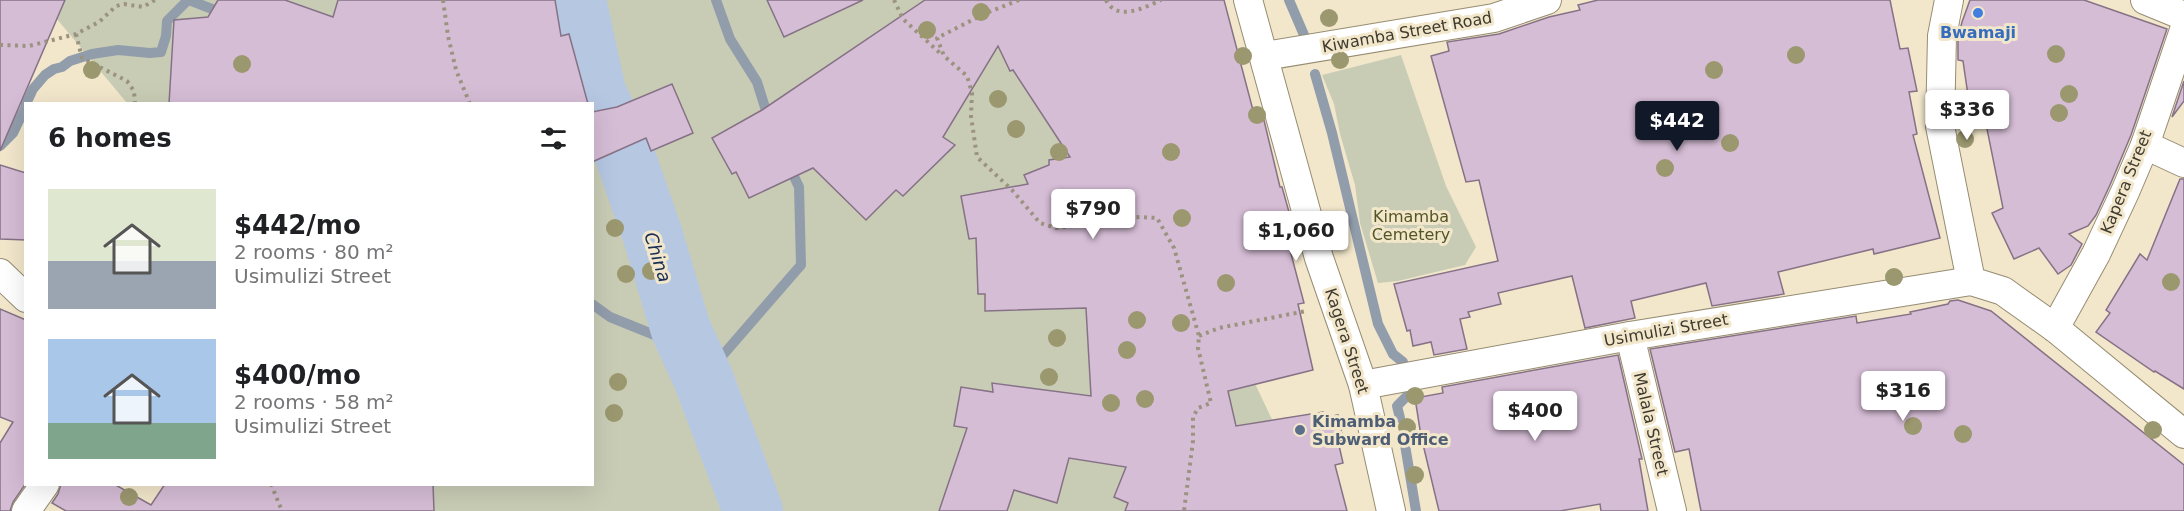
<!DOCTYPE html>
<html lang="en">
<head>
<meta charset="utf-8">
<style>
  body { margin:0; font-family:"DejaVu Sans",sans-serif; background:#f2f2f2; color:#202124; height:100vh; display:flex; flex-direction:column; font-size:22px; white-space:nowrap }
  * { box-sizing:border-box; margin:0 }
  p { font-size:20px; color:#757577 }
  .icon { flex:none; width:33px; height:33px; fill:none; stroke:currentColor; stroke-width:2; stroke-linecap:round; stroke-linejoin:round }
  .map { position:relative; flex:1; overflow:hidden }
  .side { position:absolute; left:24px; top:102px; width:570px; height:384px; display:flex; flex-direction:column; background:#fff; border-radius:0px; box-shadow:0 6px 24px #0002 }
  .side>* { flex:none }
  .price { position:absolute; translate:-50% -51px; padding:0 14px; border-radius:6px; background:#fff; color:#222; font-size:20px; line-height:39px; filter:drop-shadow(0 2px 3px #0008) }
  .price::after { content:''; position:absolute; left:50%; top:36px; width:18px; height:14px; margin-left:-9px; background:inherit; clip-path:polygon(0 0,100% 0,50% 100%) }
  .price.on { background:#111827; color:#fff }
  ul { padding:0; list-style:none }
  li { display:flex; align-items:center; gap:18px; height:150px; padding:0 24px }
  li span { display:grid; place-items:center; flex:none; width:168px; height:120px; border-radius:0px; color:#555 }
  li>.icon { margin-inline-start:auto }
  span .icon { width:72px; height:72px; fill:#fffc; stroke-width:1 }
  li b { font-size:26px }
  h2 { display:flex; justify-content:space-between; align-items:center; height:72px; padding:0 24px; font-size:26px }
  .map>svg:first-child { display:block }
  .green { fill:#c9ccb5 }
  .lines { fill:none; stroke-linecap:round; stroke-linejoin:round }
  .stream { stroke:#929dac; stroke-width:10 }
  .river { stroke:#b6c7e2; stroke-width:60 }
  .building { fill:#d5bdd5; stroke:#867286; stroke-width:1.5 }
  .street-casing { stroke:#968c72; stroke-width:30 }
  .path { stroke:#9b9380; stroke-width:4; stroke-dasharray:3 4.5; stroke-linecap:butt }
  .street { stroke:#fff; stroke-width:28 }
  .tree { fill:#9b976f }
  .shop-dot { fill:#3f7fe0; stroke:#f2e7cb; stroke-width:2 }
  .service-dot { fill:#5c6f8a; stroke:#f2e7cb; stroke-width:2 }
  .labels { text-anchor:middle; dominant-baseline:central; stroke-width:6; stroke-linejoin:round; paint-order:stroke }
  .street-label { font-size:16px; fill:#3f3a2f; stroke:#f2e7cb }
  .shop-label { font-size:16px; font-weight:bold; fill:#366cbe; stroke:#f2e7cb }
  .park-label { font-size:16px; fill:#535624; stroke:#f2e7cb }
  .service-label { font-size:16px; font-weight:bold; fill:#4e5e75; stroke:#f2e7cb; text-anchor:start }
  .water-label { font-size:18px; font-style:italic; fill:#182e53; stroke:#f2e7cb }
</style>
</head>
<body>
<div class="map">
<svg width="2184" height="511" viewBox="0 0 2184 511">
  <rect width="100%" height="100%" fill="#f2e7cb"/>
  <g class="green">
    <path d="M41,0H1086L1233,337L1276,428L1280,511H279L271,485L592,484V104L127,103Z"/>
    <path d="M1401,55L1446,186L1476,247L1465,265L1398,281L1378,283L1360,223L1355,185L1340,134L1334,104L1322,75Z"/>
  </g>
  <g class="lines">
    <g class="stream">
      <path d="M189,0L225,14"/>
      <path d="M716,0L730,39L757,82L769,120"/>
      <path d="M1289,0L1304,35"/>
      <path d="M1315,74L1332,133L1378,324L1393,354L1403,362"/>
      <path d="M26,104L33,89L45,75L54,69L62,67L70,61L92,54L118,50L150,53L161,52L166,36L167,21L188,0"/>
      <path d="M0,146L13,133L26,106"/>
      <path d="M592,304L610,317L662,338L681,330"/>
      <path d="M703,378L801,265L799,187L788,164"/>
      <path d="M1400,418L1397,406L1406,397"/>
      <path d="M1404,439L1416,511"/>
    </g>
    <path class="river" d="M576,0L596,92L624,153L652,233L681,330L703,378L753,511"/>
  </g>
  <g class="building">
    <path d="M0,0H65L0,151Z"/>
    <path d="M218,0H285L333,17L338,0H555L561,36L569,34L588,104H169L174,20L208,17Z"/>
    <path d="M767,0H863L784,37Z"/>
    <path d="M925,0H1224L1254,114L1262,112L1280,187H1282L1299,248L1290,250L1304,303L1298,304L1313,370L1228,391L1236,426L1323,412L1324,418L1338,415L1343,440L1338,441L1343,463L1335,465L1347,511H1125L1128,503L1114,497L1126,467L1069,458L1057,503L1014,490L1007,511H939L967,428L954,426L961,387L993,392L992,383L1091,396L1086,308L985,311V294H978L976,238L969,239L961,196L1028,184L1024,175L1049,165V160L1070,157L1013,70L1010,71L998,46L943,137L955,145L903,196L896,190L866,220L813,168L749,198L736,172L732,174L712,138L762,110Z"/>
    <path d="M1598,0H1890L1900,49L1908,48L1917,91L1909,92L1917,134L1913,135L1940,238L1874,254L1873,249L1778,272L1784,294L1712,306L1706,283L1631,301L1635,318L1585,328L1572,276L1498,293L1501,304L1468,312L1470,317L1460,319L1467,349L1434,355L1431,342L1413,346L1410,330L1407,331L1394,284L1498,261L1479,180L1466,182L1431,56L1449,51L1447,42L1499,34L1549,17L1580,10L1578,5Z"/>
    <path d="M1970,0H2084L2167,29L2131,135L2110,185L2096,215L2088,226L2069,234L2082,244L2071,265L2058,274L2039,248L2014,259L1992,213L2003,208L1984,114L1971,116L1963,61L1958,60V38L1962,22Z"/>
    <path d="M2184,81V101L2172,117Z"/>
    <path d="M672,84L693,133L651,151L646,138L592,162V112L617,107Z"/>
    <path d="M0,165L26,173V240L0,239Z"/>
    <path d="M2180,179H2184V389L2155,371L2154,372L2096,332L2110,313L2106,310L2140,254L2147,260Z"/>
    <path d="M1958,300L1991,311L2184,465V511H1701L1689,449L1675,452L1650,349L1856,316L1857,323L1911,314L1910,312L1948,304L1950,301Z"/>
    <path d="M0,309L26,320V483L13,502L10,511H0V443L13,422L0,417Z"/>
    <path d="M1618,355L1642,459H1639L1648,511H1601L1600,504L1560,511H1439L1421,436L1415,398L1443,393L1442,387Z"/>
    <path d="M61,484H114L151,505L165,484H433L434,511H66L52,503L58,494Z"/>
  </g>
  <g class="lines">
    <g class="street-casing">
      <g id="street">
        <path d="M1248,0L1319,258L1363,385L1391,511"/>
        <path d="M1949,0L1942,36L1940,126L1971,281"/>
        <path d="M2145,0L2184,16"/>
        <path d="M1265,56L1494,18L1547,0"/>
        <path d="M2145,145L2184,163"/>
        <path d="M0,273L26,298"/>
        <path d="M2055,328L2096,254L2125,192L2145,145L2184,30"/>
        <path d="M1630,336L1672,511"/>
        <path d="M1363,385L1630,336L1971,281L2003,291L2055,328L2184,434"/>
        <path d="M26,511L45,484"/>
      </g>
    </g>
    <g class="path">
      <path d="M443,0L448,36L456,70L470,104"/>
      <path d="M894,0L903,19L941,54"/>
      <path d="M1019,0L984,14L937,38L944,56L967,76L972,93L971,116L977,157L1012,190L1040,223L1056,228L1080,225L1095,219L1140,217L1157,218L1174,248L1199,336L1198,348L1211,403L1198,408L1193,417V441L1184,511"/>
      <path d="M1106,0C1117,22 1144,8 1161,0"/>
      <path d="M76,34L82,58L127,81L134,91L135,104"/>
      <path d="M0,45L29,46L76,34L99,22L116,6L124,4L143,7L155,0"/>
      <path d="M1199,336L1219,328L1306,311"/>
      <path d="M271,484L282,511"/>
    </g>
    <use href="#street" class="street"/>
  </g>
  <g class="tree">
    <circle cx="981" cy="12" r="9"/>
    <circle cx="1329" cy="18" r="9"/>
    <circle cx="927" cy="30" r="9"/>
    <circle cx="2056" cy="54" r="9"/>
    <circle cx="1796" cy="55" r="9"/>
    <circle cx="1243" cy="56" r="9"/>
    <circle cx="1340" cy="60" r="9"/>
    <circle cx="242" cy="64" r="9"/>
    <circle cx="92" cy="70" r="9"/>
    <circle cx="1714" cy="70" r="9"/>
    <circle cx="2069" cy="94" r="9"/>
    <circle cx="998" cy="99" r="9"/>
    <circle cx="2059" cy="113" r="9"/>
    <circle cx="1257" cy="115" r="9"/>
    <circle cx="1016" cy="129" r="9"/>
    <circle cx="1965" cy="139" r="9"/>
    <circle cx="1730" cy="143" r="9"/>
    <circle cx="1059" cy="152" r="9"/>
    <circle cx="1171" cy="152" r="9"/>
    <circle cx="1665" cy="168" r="9"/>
    <circle cx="1182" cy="218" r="9"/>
    <circle cx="615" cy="228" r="9"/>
    <circle cx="651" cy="271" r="9"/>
    <circle cx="626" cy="274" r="9"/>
    <circle cx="1894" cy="277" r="9"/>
    <circle cx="2171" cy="282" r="9"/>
    <circle cx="1226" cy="283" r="9"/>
    <circle cx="1137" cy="320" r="9"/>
    <circle cx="1181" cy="323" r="9"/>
    <circle cx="1057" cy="338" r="9"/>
    <circle cx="1127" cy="350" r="9"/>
    <circle cx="1049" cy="377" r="9"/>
    <circle cx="618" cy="382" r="9"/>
    <circle cx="1415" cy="396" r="9"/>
    <circle cx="1145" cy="399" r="9"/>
    <circle cx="1111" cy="403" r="9"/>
    <circle cx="614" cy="413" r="9"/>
    <circle cx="1913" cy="426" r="9"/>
    <circle cx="1407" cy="427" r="9"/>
    <circle cx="2153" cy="430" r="9"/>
    <circle cx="1963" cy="434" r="9"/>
    <circle cx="1415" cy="475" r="9"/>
    <circle cx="129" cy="497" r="9"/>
  </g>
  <circle class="shop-dot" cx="1978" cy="13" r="6"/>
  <circle class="service-dot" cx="1300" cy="430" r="6"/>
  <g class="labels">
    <g class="street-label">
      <text transform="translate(1407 32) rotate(-10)">Kiwamba Street Road</text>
      <text transform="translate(2126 182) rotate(-68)">Kapera Street</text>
      <text transform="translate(1666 330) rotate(-10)">Usimulizi Street</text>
      <text transform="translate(1347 341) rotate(72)">Kagera Street</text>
      <text transform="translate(1651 424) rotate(77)">Malala Street</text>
    </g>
    <g class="shop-label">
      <text x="1978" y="32">Bwamaji</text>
    </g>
    <g class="park-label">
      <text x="1411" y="216">Kimamba<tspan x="1411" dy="18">Cemetery</tspan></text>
    </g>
    <g class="service-label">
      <text x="1312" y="421">Kimamba<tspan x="1312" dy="18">Subward Office</tspan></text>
    </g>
    <g class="water-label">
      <text transform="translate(658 257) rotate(72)">China</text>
    </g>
  </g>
</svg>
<b class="price" style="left:1967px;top:141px">$336</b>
<b class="price on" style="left:1677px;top:152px">$442</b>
<b class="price" style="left:1093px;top:240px">$790</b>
<b class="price" style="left:1296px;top:262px">$1,060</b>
<b class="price" style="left:1903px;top:422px">$316</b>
<b class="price" style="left:1535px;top:442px">$400</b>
<section class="side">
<h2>6 homes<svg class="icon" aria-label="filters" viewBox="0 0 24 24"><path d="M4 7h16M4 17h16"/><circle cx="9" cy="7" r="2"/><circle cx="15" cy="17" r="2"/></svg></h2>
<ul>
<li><span style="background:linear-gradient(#dfe7d0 60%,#9aa5b1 0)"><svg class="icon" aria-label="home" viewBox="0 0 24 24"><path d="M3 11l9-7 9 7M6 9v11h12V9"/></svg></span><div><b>$442/mo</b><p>2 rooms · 80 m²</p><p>Usimulizi Street</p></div></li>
<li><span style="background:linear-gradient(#a9c7e8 70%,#7fa58c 0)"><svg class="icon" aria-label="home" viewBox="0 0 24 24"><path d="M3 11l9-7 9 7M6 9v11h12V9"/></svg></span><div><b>$400/mo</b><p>2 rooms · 58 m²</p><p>Usimulizi Street</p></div></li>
</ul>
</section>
</div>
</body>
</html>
